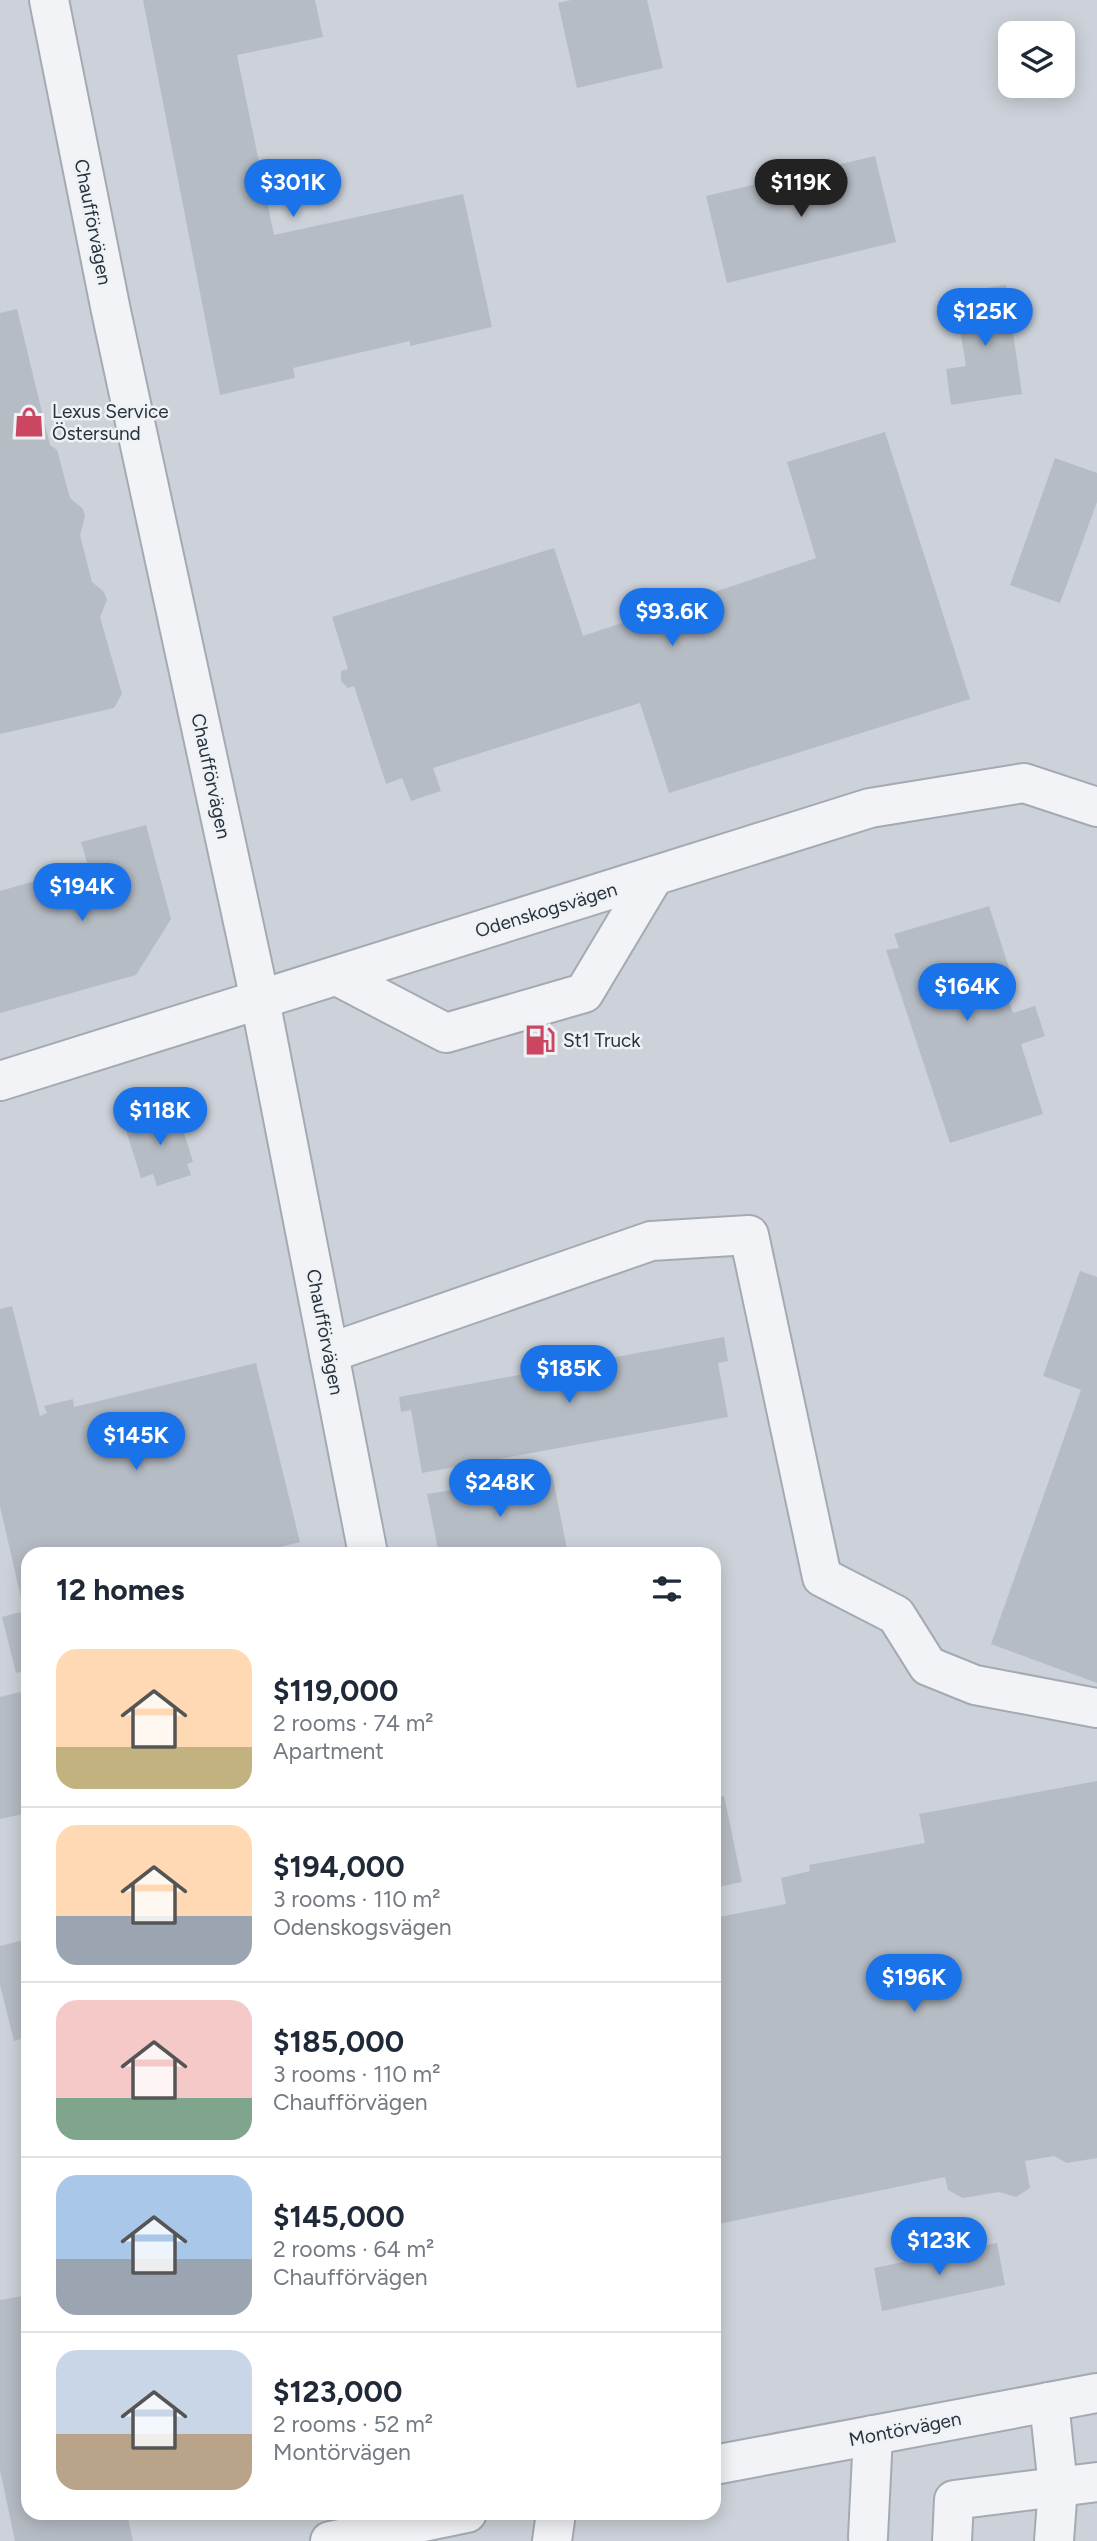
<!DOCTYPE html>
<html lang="en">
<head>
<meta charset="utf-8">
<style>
  body { margin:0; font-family:Figtree,sans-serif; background:#f2f2f3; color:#1f2937; height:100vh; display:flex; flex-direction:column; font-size:26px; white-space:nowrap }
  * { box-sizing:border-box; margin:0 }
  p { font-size:23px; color:#747a83 }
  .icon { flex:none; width:38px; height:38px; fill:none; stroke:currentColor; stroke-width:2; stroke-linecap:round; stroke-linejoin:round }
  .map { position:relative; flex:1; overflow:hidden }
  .details { position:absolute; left:21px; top:1547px; width:700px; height:973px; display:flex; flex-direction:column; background:#fff; border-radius:21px; box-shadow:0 4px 18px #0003 }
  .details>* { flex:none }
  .controls { position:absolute; left:998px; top:21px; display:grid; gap:14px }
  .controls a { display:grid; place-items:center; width:77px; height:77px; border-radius:14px; background:#fff; box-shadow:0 4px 18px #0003; font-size:35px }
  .price { position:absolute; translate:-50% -60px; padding:0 16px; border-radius:24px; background:#1a73e8; color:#fff; font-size:23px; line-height:46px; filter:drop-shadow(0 2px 4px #0008) }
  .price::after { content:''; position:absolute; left:50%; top:42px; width:21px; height:16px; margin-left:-10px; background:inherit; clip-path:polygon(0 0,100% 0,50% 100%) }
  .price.current { background:#222; color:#fff }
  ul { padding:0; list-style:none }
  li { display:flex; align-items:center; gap:21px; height:175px; padding:0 35px }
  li+li { border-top:2px solid #e0e1e3 }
  li span { display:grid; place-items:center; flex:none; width:196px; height:140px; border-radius:21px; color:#555 }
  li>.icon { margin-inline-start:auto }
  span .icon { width:84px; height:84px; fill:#fffc; stroke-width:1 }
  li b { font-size:30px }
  h2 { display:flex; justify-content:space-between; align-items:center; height:84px; padding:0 35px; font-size:30px }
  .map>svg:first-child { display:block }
  .built { fill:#cdd2da; fill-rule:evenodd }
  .building { fill:#b6bcc4 }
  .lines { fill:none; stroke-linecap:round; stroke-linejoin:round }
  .minor-casing { stroke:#a4aab2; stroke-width:42 }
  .minor { stroke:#f1f3f6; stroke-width:38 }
  .labels { text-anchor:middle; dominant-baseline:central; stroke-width:5; stroke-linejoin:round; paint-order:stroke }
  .street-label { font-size:19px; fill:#28313e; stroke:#eef2f5 }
  .poi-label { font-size:19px; fill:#28313e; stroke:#eef2f5; text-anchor:start }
</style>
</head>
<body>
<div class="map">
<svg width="1097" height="2541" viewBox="0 0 1097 2541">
  <rect width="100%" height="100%" fill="#dfe3e8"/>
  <path class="built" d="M0,0H1097V2541H0ZM1010,33H1062V86H1010ZM28,1554H714V2513H28Z"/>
  <g class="building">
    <path d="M143,0H315L323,37L237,55L274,235L463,194L492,327L410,346V341L293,368L295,378L220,395Z"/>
    <path d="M571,0H647L663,68L577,88L558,3Z"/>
    <path d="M875,156L896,242L727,283L706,196Z"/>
    <path d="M1006,285L1022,394L951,405L946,369L966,366L954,293Z"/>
    <path d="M17,309L50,445L57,450L70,498L83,509L85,516L80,535L92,582L104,592L107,600L100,617L122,694L114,708L0,734V313Z"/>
    <path d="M885,432L970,699L669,793L640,703L433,768L441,791L411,801L402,778L386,784L354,686L348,688L341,681V671L348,669L332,617L554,548L583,636L816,558L787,462Z"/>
    <path d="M1055,458L1097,473V502L1060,603L1010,585Z"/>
    <path d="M146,825L171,919L136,975L0,1013V891L88,866L81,842Z"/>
    <path d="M989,906L1013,980L1003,983L1013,1013L1035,1006L1045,1036L1021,1044L1043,1114L950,1143L886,950L899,948L894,934Z"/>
    <path d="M176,1107L193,1162L187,1164L191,1175L157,1186L153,1174L141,1178L124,1124Z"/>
    <path d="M1080,1271L1097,1277V1683L991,1644L1081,1390L1043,1376Z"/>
    <path d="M12,1306L40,1416L47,1413L44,1406L73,1399L74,1407L256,1363L300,1542L252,1554H28V1670L16,1673L2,1617L24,1611L0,1506V1309Z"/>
    <path d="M724,1337L728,1361L718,1363L728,1417L422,1473L411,1410L401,1412L399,1397Z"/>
    <path d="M552,1474L568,1554H439L427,1494Z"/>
    <path d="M28,1690V1813L0,1819V1697Z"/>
    <path d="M1097,1781V2158L1067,2163L1054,2156L1025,2161L1030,2188L1016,2197L999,2192L963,2198L948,2190L945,2177L714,2225V1918L786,1904L781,1878L810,1871L809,1865L925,1843L919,1814Z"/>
    <path d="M724,1796L742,1882L714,1888V1798Z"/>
    <path d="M28,1939V2037L14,2041L0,1985V1946Z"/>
    <path d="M997,2243L1005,2285L882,2311L874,2268Z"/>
    <path d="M28,2295V2513H127L133,2541H15L0,2470V2300Z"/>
  </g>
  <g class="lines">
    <g class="minor-casing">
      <g id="minor">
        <path d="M49,0L111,311L260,1000L368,1554"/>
        <path d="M337,976L446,1033L584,993L654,876"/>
        <path d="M0,1081L870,808L1024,783L1097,807"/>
        <path d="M329,1353L651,1241L749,1235L822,1577L896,1615L928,1666L975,1685L1097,1708"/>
        <path d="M1049,2402L1058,2487L1054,2541"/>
        <path d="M714,2465L1097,2393"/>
        <path d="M868,2537L873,2435"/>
        <path d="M330,2541L467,2513"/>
        <path d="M552,2541L556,2513"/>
        <path d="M952,2541L954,2500L1097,2482"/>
      </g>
    </g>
    <use href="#minor" class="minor"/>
  </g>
  <defs>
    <g id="shop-bare" transform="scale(2.415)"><path d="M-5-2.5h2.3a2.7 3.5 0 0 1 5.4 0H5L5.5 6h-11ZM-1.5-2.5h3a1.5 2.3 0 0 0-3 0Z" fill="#ca4661" stroke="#eef2f5" stroke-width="2.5" paint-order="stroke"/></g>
    <g id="fuel-bare" transform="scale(2.415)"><path d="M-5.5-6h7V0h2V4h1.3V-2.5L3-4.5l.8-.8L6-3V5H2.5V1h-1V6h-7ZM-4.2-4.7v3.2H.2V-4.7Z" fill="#ca4661" stroke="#eef2f5" stroke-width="2.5" paint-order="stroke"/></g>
  </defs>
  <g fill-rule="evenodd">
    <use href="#shop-bare" x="29" y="422"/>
    <use href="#fuel-bare" x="540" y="1040"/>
  </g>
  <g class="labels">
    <g class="street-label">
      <text transform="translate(93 222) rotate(79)">Chaufförvägen</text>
      <text transform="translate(211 776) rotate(78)">Chaufförvägen</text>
      <text transform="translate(546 910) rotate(-17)">Odenskogsvägen</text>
      <text transform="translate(325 1332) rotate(79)">Chaufförvägen</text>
      <text transform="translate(905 2429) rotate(-11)">Montörvägen</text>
    </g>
    <g class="poi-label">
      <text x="52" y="411">Lexus Service<tspan x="52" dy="22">Östersund</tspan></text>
      <text x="563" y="1040">St1 Truck</text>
    </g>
  </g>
</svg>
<div class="controls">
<a><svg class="icon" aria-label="layers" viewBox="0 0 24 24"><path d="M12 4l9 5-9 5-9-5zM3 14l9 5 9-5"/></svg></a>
</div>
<b class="price" style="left:293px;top:219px">$301K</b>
<b class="price current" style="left:801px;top:219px">$119K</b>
<b class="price" style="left:985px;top:348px">$125K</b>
<b class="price" style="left:672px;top:648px">$93.6K</b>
<b class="price" style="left:82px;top:923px">$194K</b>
<b class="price" style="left:967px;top:1023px">$164K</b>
<b class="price" style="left:160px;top:1147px">$118K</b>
<b class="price" style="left:569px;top:1405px">$185K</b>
<b class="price" style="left:136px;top:1472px">$145K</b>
<b class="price" style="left:500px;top:1519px">$248K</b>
<b class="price" style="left:914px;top:2014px">$196K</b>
<b class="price" style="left:939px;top:2277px">$123K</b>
<section class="details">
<h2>12 homes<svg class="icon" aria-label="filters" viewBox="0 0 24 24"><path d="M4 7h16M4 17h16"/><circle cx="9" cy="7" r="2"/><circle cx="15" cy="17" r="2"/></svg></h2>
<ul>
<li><span style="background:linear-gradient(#ffd9b3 70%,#c2b280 0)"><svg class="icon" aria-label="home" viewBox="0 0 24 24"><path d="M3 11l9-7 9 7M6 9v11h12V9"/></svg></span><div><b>$119,000</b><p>2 rooms · 74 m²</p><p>Apartment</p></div></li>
<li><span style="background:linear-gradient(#ffd9b3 65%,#9aa5b1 0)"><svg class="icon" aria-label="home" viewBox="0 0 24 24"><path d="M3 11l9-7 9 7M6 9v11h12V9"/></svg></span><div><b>$194,000</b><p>3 rooms · 110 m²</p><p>Odenskogsvägen</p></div></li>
<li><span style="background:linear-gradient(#f6c9c9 70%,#7fa58c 0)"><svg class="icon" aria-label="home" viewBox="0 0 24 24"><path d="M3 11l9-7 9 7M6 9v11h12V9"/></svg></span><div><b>$185,000</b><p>3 rooms · 110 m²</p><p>Chaufförvägen</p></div></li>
<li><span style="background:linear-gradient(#a9c7e8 60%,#9aa5b1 0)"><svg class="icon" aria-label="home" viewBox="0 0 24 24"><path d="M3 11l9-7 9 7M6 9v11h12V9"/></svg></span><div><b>$145,000</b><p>2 rooms · 64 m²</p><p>Chaufförvägen</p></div></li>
<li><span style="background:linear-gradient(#c9d6e8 60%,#b9a48a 0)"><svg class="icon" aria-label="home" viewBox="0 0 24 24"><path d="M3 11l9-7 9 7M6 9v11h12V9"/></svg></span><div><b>$123,000</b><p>2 rooms · 52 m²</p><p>Montörvägen</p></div></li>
</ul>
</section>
</div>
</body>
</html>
